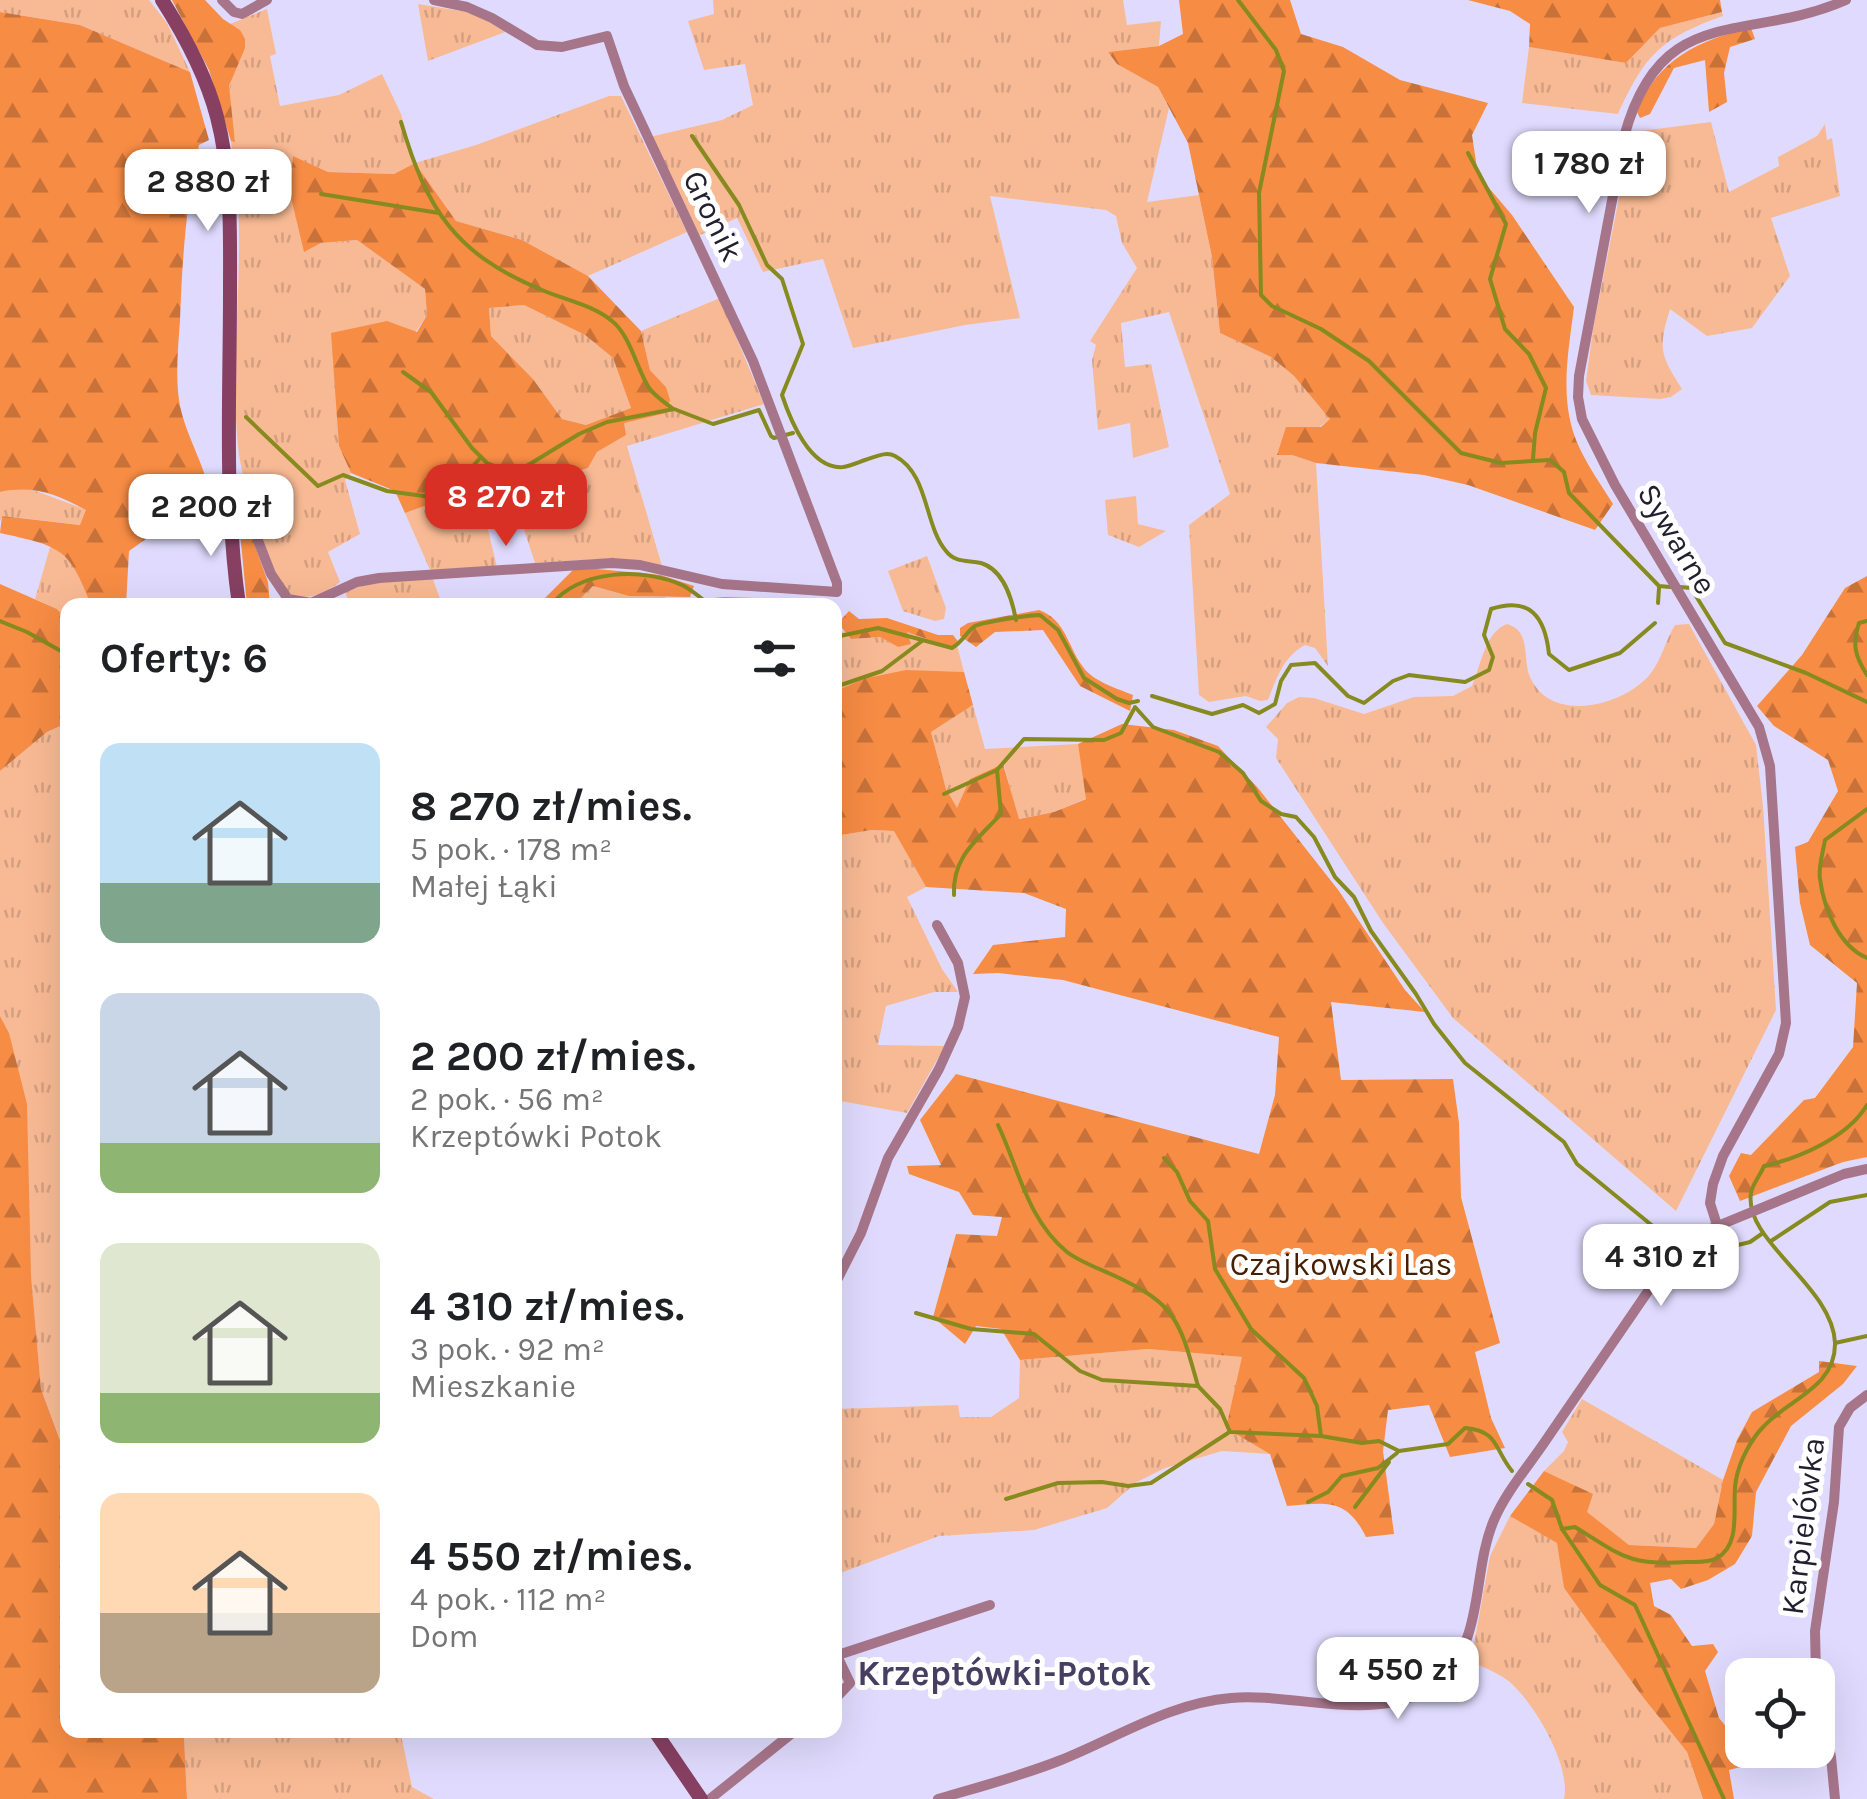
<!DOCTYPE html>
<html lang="pl">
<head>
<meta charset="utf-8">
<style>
  body { margin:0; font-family:Karla,sans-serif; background:#f6f6f6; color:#202124; height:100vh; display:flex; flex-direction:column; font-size:38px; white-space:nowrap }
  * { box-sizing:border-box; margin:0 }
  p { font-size:32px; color:#757577 }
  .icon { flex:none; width:55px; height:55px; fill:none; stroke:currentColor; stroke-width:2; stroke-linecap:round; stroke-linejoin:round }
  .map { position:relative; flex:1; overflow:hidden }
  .side { position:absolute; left:60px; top:598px; width:782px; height:1140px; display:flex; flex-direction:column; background:#fff; border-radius:20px; box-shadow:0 10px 40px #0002 }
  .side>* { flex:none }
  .fabs { position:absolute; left:1725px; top:1658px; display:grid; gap:20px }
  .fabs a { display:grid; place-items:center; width:110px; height:110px; border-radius:20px; background:#fff; box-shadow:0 10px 40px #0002; font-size:50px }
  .price { position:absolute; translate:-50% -85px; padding:0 22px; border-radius:20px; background:#fff; color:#222; font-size:32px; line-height:65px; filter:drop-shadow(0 2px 5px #0008) }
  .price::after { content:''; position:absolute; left:50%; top:60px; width:30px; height:22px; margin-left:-15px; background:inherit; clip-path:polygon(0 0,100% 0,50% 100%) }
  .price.current { background:#d93025; color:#fff }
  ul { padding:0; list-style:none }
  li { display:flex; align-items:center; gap:30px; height:250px; padding:0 40px }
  li span { display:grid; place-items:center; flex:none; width:280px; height:200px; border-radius:20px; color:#555 }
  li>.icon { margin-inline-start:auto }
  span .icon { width:120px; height:120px; fill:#fffc; stroke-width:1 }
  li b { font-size:42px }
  h2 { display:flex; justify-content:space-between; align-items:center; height:120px; padding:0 40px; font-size:42px }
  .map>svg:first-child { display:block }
  .grass { fill:url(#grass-tufts) }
  .forest { fill:url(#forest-firs); fill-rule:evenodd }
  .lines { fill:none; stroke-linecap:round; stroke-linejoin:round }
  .stream { stroke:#868a1f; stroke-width:4 }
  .minor { stroke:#a7758a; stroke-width:10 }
  .secondary { stroke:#874062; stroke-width:14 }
  .labels { text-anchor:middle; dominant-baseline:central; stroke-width:10; stroke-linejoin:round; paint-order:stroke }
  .street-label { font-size:32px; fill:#211e2e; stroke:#fff }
  .park-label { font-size:32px; fill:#461e00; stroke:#fff }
  .neighbourhood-label { font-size:35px; font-weight:bold; fill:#463f62; stroke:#fff }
</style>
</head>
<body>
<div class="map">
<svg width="1867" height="1799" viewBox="0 0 1867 1799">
  <defs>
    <pattern id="grass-tufts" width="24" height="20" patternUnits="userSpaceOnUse" patternTransform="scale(2.5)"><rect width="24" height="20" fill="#f8ba94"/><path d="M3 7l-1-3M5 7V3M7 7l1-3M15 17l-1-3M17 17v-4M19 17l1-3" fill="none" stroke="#d49f80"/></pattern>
    <pattern id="forest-firs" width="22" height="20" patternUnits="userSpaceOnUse" patternTransform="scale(2.5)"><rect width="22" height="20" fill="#f78c44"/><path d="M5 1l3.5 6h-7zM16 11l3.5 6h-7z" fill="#c87239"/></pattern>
  </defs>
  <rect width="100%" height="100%" fill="#e0dbfe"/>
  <g class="grass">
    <path d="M0,0H149L167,23L190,72L80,25L0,12Z"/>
    <path d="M713,0H1123L1127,25L1161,21L1159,46L1108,52L1117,64L1158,87L1169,108L1147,202L1199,195L1212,257L1220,333L1271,357L1294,376L1331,419L1278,455H1292L1316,463L1328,666L1315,648L1305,645C1283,657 1277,678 1268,700L1260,701L1246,696L1209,702L1199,695L1189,525L1230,494L1169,312L1121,323L1125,367L1151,364L1169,447L1133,458L1130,423L1098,430L1092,360L1096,345L1090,341L1137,268L1122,243L1116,216L1106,210L990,196L1020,318L965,325L853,348L823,259L763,272L737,218L698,236L650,137L722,120L753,105L745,64L704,70L688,21L714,14Z"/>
    <path d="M418,4L473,13L508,31L428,61Z"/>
    <path d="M267,9L276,54L270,56L280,106L339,95L382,74L401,114L415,163L476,145L609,96H621L687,232L588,276L522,240L456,221L415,163L394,174L328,172L294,157L305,251L321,243L357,240L425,289L427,315L339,446L351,473L345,480L360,534L328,552L340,582C326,593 301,605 285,590C266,571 240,473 238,446C231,375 240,303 239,232C239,202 235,171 231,141H235C233,124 226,101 230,84C236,61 247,56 240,30L230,24Z"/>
    <path d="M1722,12L1723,16C1661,38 1645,55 1618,114L1522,103L1529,47L1626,63L1660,28Z"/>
    <path d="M1711,122L1729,192L1779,166L1778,157L1817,136L1825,124L1827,140L1832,138L1840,196L1771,218L1790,276L1752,328L1707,336L1670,309C1658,349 1660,354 1682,389L1671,397L1660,399L1591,395L1586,381L1593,329L1632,132Z"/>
    <path d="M720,298L764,404L627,446L662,566L600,559L535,563L515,502L558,504L565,497L572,473L588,468L597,452L625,435L624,423L666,387L650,370L641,331Z"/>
    <path d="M524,305L585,335L613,358L631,408L586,425L562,419L533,379L491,336L489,308Z"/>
    <path d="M25,487L87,510L81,525L3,516L0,521V492Z"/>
    <path d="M464,492L482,505L497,567L431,572L405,513Z"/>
    <path d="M1136,496L1138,524L1166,531L1139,547L1108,535L1105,500Z"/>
    <path d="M51,544L78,570L91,605H68L67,622L57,609L35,599Z"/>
    <path d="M927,556L946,608L944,619L935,621L903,611L888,571Z"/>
    <path d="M433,579L442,605H350L345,592L373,582Z"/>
    <path d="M593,586L629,596L665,597L666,605H574Z"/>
    <path d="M1507,624C1532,631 1522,659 1530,677C1551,725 1625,706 1651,673C1661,660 1666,640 1675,625L1689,624L1756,745L1763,806L1776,1010L1676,1211L1453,1018L1383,923L1276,758L1278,739L1266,727L1287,703L1299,697L1314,698L1364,714L1414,697L1453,696L1472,686C1481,665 1485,632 1507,624Z"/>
    <path d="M844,631L851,639L880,637L898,647L906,631L950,647L957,645L964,672C912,671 884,671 835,691V636Z"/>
    <path d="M973,705L985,749L1078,744L1087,798L1054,812L1018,819L1004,765L957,810L946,789L931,732Z"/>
    <path d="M67,723V1458L41,1389L9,1033L0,1016V771L47,732Z"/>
    <path d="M872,830L895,831L926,887L907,897L942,969L958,992H934L886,1006L878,1045L945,1046L907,1113L835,1100V836Z"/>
    <path d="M1148,1349L1242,1357L1270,1454L1222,1451L1165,1468L1137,1482L1107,1508L1034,1530L939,1536L835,1575V1409L958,1405L960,1417H991L1019,1398L1020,1360Z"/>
    <path d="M1582,1399L1723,1480L1714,1524L1696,1548L1629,1545L1586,1512L1592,1494L1544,1471L1564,1451L1568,1442L1562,1432Z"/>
    <path d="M1510,1516L1558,1543L1564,1588L1642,1696L1687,1752L1703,1799H1564C1571,1766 1537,1708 1513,1685C1502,1674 1484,1668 1471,1661L1490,1556Z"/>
    <path d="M193,1730H400L412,1787L434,1799H187L184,1737Z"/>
  </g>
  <g class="forest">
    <path d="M172,0H205L223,19L240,30L245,39V48L229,86L235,142L231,141L209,70Z"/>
    <path d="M1179,0H1290L1301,34L1343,47L1400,80L1488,103L1472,135L1478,175L1512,215L1574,307C1568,355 1558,404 1580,449C1589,468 1602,486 1613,504L1595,530L1468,485L1424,475L1316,463L1292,455H1277L1286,427H1321L1330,419L1294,376L1271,357L1220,333L1212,257L1188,143L1158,87L1117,64L1108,52L1159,46L1183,34Z"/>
    <path d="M1468,0H1720L1722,12L1660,28L1626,63L1529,47L1530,24L1510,11Z"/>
    <path d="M0,12L80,25L190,72L209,140L199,145C186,204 182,261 180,321C178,348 175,379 180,406C187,439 206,466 211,500L202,509L160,529L129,551L126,605H91C69,546 58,546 0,533L2,516L80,525L86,510C55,494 35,485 0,492Z"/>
    <path d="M1751,28L1755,39L1730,47L1724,73L1727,102L1709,112L1705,60L1674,68L1650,114L1640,118L1637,112C1656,60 1700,39 1751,28Z"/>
    <path d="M293,156L328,172L394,174L415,163L456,221L522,240L588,276L641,331L650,370L666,387L670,400L666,413L624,423L626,435L597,452L588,468L572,473L565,497L558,504L515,502L482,505L464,492L405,513L395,491L351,473L339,446L331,333L387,321L417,332L427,315L425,289L357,240L321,243L304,252L290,193ZM524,305L585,335L613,358L631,408L586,425L562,419L533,379L491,336L489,308Z"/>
    <path d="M238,512L244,515L268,582L270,605H247Z"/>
    <path d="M576,567L661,575L694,586L690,597L629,596L593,586L574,605H538Z"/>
    <path d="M1867,576V1157L1843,1162L1740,1201L1729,1176L1741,1153L1751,1155L1804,1100L1815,1098L1853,1047L1857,983L1810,945L1800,903L1795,847L1808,842L1838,791L1828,760L1774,726L1757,706L1802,655L1845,588Z"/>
    <path d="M0,584L57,609L68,622L67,723L47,732L0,771Z"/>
    <path d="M724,597L788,599L794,605H704V599Z"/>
    <path d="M1039,610C1066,620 1067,645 1083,667C1094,682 1116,688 1133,695L1130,711L1080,686L1043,630L995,632L976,647L960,636V628L968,623Z"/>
    <path d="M849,611L859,619L887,618L938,635H953L960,644L950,647L907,632L911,644L898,647L880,637L851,639L838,623Z"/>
    <path d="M906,670L964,672L973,705L931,732L946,789L957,808L970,779L1003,764L1019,819L1054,812L1086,799L1078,744L1122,724L1174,730L1218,746L1258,788L1339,891L1405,990L1425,1012L1331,1002L1341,1080L1453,1079L1459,1123L1461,1197L1500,1343L1475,1352L1491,1418L1505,1448L1450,1457L1429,1405L1388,1410L1383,1451L1394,1534L1366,1537C1346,1497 1326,1503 1287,1506L1270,1454L1226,1428L1242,1357L1148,1349L1020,1360L1001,1329L976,1326L965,1344L933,1317L956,1234L997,1236L1002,1217L973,1215L959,1192L909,1174L907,1166L941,1165L920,1120L956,1074L1259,1154L1275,1095L1279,1037L1063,980L998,973L973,974L993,945L1065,937L1066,909L1024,893L926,887L894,831L872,830L835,836V691L867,678Z"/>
    <path d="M0,1016L9,1033L27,1104L31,1276L41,1389L67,1459L68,1730H193L184,1737L187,1799H0Z"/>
    <path d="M1819,1361L1857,1366L1843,1384L1791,1426L1756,1492L1752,1536L1735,1564L1708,1580L1681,1589L1671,1579L1650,1583L1654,1606L1671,1615L1692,1646L1713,1644L1718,1652L1705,1671L1719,1718L1756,1763L1729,1770L1734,1799H1703L1687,1752L1642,1696L1564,1588L1557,1543L1510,1516L1544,1471L1593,1494L1587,1512L1629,1545L1696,1548L1714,1524L1723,1480L1737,1440L1752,1412L1819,1372Z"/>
  </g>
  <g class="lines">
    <g class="stream">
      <path d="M1238,0L1276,50L1284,71L1259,193L1261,295L1272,306L1321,329L1369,361L1461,453L1501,463L1550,460L1564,472L1569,493L1659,586L1670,587"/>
      <path d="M401,122C427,210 455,254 542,290C565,300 593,305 612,321C630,335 637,369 649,388C655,396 664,402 672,408"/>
      <path d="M692,136L739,205L767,265L782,279L803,344L782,395C790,419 810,470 843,467C850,466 859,462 865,460C875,457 886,451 895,456C929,474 924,525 946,551C955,563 968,560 981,563C1004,570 1012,599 1016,620"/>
      <path d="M1468,153L1506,224L1490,279L1505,329L1529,354L1546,388L1535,433L1533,459"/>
      <path d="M321,194L439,213"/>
      <path d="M403,372L431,392L472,448L487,463L505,470H520L579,434L607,422L674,409L713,424L759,410L771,436L774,438L793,433"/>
      <path d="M246,417L318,486L343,475L387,491L438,498L458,483L481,457"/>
      <path d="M1680,587L1691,588L1725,643L1806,673L1867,702"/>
      <path d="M1658,603L1659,588"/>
      <path d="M551,605C580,569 644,567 684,586C693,591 702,599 710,605"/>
      <path d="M760,605L784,601L787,605"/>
      <path d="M0,621L27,632L68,655"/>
      <path d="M1867,621L1859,623C1852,645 1855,656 1867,675"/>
      <path d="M835,637L878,628L952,648C963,642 966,632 975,626C983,622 1029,615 1040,615L1058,630L1084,678L1117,699L1129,703L1138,701"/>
      <path d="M835,687L882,671L922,641"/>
      <path d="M1152,696L1212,714L1243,705L1259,713L1275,704L1281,681L1291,665L1315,663L1348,696L1364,703L1393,681L1409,675L1465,682L1489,670L1493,657L1484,635L1491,609C1530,596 1545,617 1549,654L1569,670L1620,653L1655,623"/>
      <path d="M1135,707L1153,727L1219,752L1243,773L1261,801L1281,814L1296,817L1314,837L1335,877L1354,897L1371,931L1416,994L1434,1024L1465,1063L1564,1142L1577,1164L1671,1241"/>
      <path d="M944,794L997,770L1024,739L1104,740L1121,733L1134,709"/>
      <path d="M1867,809L1825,840C1823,852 1818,868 1820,879C1824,909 1839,946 1867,958"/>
      <path d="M954,895C952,857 977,840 1001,814L997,770"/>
      <path d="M998,1125C1019,1169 1027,1219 1067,1252C1080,1262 1100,1269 1115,1276C1178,1305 1180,1323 1198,1386"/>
      <path d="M1164,1158L1177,1172L1190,1201L1208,1221L1215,1269L1251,1329L1304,1378L1317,1406L1321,1436"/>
      <path d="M1771,1241L1830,1202L1867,1195"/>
      <path d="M1714,1251L1750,1242L1763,1233"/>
      <path d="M916,1313L971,1329L1034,1334L1080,1371L1102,1380L1198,1386L1220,1409L1230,1432L1321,1436L1362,1443L1379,1441L1399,1451L1448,1444L1465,1428C1499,1431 1494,1449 1512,1471"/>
      <path d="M1835,1343L1867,1336"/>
      <path d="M1528,1484L1552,1500L1562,1529"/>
      <path d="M1006,1499L1058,1483L1102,1482L1128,1486L1151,1483L1228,1433"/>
      <path d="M1308,1502L1328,1492L1342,1476L1378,1468L1397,1453"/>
      <path d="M1355,1507L1389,1462"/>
      <path d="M1724,1799L1635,1605L1600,1585L1562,1529L1575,1527C1622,1556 1629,1566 1687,1562C1696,1562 1709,1563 1717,1558C1743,1543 1731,1504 1736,1480C1739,1462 1751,1439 1764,1426C1789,1399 1836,1387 1835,1343C1833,1286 1743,1241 1751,1193C1752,1185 1761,1174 1764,1166C1800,1158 1848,1137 1867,1105"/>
    </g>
    <g class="minor">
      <path d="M222,0L234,12L242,14L267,0"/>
      <path d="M230,494L243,502L271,574L288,599L311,603L357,582L379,578L612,563L640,565L722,584L837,592V583L753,361L624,86L607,36L562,47L537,45L492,18L467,7L434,0"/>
      <path d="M1717,1225L1710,1203L1713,1184L1723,1156L1779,1054L1786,1023L1770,766L1759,727L1615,485L1582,419L1578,397L1579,376L1624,137C1661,0 1746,44 1846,0"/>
      <path d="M835,1284L861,1233L888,1158L939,1069L958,1027L965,997L958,963L937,925"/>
      <path d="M1816,1675L1815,1631L1834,1502L1839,1427L1850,1408L1867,1395"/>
      <path d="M1818,1690L1831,1757L1835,1799"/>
      <path d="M835,1699L850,1683L838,1658L841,1654L990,1605"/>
      <path d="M710,1799L796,1730"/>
      <path d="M938,1799C979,1787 1021,1776 1061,1760C1118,1737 1170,1703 1231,1698C1295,1692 1386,1727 1438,1681C1486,1640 1471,1574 1494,1520C1506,1492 1527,1468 1544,1443C1584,1385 1624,1326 1664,1268L1690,1240L1703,1232L1844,1174L1867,1169"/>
    </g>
    <g class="secondary">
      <path d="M162,0C185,36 206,75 217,117C232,175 230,233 230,292C230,396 224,502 239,605"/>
      <path d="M654,1730L701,1799"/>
    </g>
  </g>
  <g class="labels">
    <g class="street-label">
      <text transform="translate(713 216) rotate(64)">Gronik</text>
      <text transform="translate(1677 539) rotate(59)">Sywarne</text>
      <text transform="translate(1803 1526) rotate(-83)">Karpielówka</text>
    </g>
    <g class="park-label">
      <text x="1341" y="1264">Czajkowski Las</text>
    </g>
    <g class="neighbourhood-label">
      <text x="1004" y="1673">Krzeptówki-Potok</text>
    </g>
  </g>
</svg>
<div class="fabs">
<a><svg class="icon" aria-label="locate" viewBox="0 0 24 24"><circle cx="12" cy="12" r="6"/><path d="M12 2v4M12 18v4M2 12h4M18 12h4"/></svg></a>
</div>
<b class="price" style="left:1589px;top:216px">1 780 zł</b>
<b class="price" style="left:208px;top:234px">2 880 zł</b>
<b class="price current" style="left:506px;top:549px">8 270 zł</b>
<b class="price" style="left:211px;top:559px">2 200 zł</b>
<b class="price" style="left:1661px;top:1309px">4 310 zł</b>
<b class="price" style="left:1398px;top:1722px">4 550 zł</b>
<section class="side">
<h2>Oferty: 6<svg class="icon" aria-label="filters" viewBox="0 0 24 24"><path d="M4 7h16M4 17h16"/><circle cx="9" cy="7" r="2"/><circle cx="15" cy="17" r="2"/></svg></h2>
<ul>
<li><span style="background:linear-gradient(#bfe0f5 70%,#7fa58c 0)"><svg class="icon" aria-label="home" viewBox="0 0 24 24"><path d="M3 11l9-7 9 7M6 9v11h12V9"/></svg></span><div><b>8 270 zł/mies.</b><p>5 pok. · 178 m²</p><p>Małej Łąki</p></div></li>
<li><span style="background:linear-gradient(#c9d6e8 75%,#8fb573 0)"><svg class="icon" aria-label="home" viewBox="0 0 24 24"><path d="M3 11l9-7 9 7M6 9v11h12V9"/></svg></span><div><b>2 200 zł/mies.</b><p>2 pok. · 56 m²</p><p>Krzeptówki Potok</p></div></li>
<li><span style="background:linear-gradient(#dfe7d0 75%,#8fb573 0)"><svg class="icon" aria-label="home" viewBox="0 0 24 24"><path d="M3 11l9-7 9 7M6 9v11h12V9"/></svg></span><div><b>4 310 zł/mies.</b><p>3 pok. · 92 m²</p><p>Mieszkanie</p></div></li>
<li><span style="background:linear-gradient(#ffd9b3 60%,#b9a48a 0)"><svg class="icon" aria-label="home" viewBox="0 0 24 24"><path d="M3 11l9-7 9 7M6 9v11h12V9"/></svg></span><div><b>4 550 zł/mies.</b><p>4 pok. · 112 m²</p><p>Dom</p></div></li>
</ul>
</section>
</div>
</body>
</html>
